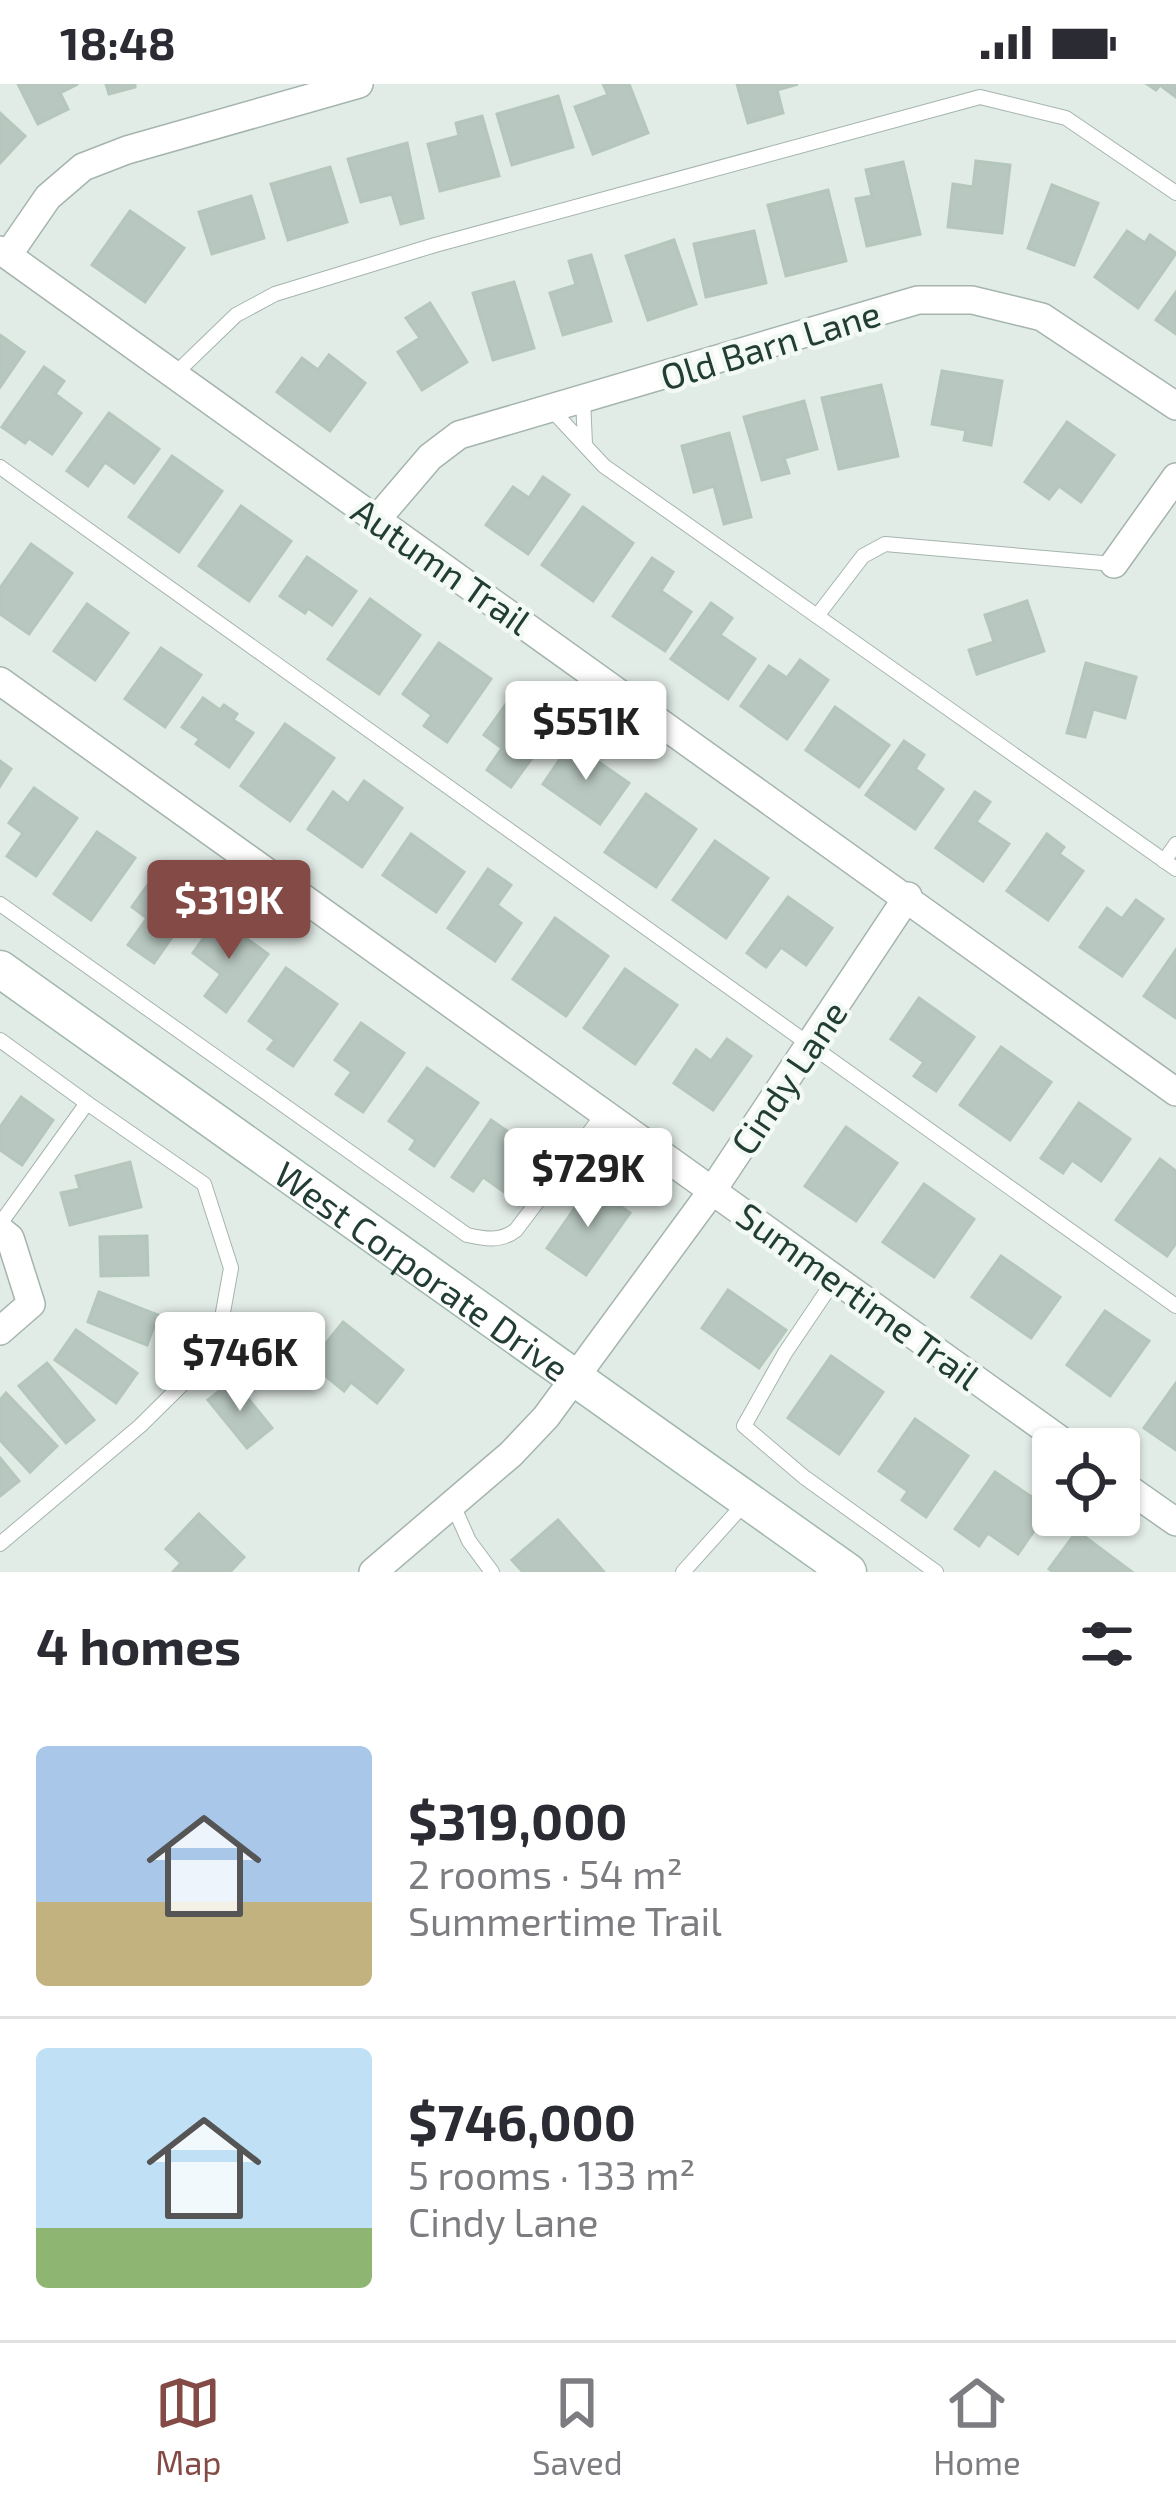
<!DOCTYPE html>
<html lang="en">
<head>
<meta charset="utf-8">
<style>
  body { margin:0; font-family:"Exo 2",sans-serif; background:#f2f2f3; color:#2b2b33; height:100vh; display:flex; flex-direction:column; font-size:45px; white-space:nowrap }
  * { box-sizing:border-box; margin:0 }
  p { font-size:39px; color:#7c7c81 }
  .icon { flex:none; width:66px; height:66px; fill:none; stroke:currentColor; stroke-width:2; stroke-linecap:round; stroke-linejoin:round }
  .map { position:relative; height:1488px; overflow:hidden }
  .sheet { display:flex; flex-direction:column; background:#fff; flex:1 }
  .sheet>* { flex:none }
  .fabs { position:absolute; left:1032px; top:1344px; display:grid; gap:24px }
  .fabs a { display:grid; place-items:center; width:108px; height:108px; border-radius:12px; background:#fff; box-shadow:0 3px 9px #0004; font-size:60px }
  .price { position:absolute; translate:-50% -102px; padding:0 27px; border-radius:12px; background:#fff; color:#222; font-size:39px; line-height:78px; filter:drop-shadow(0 3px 6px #0008) }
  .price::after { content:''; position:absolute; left:50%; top:72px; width:36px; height:27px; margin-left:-18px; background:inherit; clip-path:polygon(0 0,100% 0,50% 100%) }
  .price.on { background:#844a45; color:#fff }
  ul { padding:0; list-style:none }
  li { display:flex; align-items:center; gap:36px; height:300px; padding:0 36px }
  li+li { border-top:3px solid #e1e1e2 }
  li span { display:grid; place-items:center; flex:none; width:336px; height:240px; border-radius:12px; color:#555 }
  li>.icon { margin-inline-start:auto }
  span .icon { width:144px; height:144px; fill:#fffc; stroke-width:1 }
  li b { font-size:51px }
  h2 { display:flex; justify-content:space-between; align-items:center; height:144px; padding:0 36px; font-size:51px }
  .status { display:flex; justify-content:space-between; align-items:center; height:84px; padding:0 60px; background:#fff; direction:ltr }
  .status svg { height:33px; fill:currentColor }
  .menu { display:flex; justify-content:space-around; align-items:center; height:168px; border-top:3px solid #e1e1e2; background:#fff; font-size:33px; color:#7c7c81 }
  .menu a { display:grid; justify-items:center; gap:6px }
  .menu .on { color:#844a45 }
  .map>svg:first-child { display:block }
  .building { fill:#b8c7c0; stroke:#b5c6bd; stroke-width:3 }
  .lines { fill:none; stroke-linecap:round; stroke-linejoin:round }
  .lane-casing { stroke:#a5b4ae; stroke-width:16 }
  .street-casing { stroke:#a5b4ae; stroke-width:30 }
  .secondary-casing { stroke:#a1b8ae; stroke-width:39 }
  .lane { stroke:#fff; stroke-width:14 }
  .street { stroke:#fff; stroke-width:27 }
  .secondary { stroke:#fff; stroke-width:36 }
  .labels { text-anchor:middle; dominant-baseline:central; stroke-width:9; stroke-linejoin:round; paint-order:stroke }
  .street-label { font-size:36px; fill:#223e34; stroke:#f3f9f5 }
</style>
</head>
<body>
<div class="status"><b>18:48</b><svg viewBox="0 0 49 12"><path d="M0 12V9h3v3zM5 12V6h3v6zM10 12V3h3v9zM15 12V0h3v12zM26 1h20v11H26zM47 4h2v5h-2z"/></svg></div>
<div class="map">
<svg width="1176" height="1488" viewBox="0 0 1176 1488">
  <rect width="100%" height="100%" fill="#e2ece7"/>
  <g class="building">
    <path d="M18,0H78L60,9L68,25L38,40Z"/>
    <path d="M106,0H135V3L109,10Z"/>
    <path d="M603,0H629L648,49L593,70L575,23L608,11Z"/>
    <path d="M737,0H798L777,6L783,29L748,39Z"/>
    <path d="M1147,0H1176V13L1160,1L1156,6Z"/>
    <path d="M558,12L573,63L512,81L497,30Z"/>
    <path d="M0,29L25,52L0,79Z"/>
    <path d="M482,32L499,92L440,107L428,60L459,52L456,39Z"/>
    <path d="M407,59L423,134L401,140L392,110L361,118L348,75Z"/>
    <path d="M976,77L1010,81L1002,149L948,143L953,100L973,103Z"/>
    <path d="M903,78L920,150L867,162L856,115L872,112L866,86Z"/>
    <path d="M330,83L347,138L288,156L271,100Z"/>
    <path d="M1052,101L1098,119L1074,181L1028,164Z"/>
    <path d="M828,106L846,177L786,192L768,121Z"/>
    <path d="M251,112L264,154L212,170L199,128Z"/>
    <path d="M130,127L184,164L145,218L92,181Z"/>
    <path d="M754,147L766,199L706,213L694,160Z"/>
    <path d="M1127,147L1145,159L1150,151L1176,169L1138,224L1095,193Z"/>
    <path d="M674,156L696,220L648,236L626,172Z"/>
    <path d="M591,171L611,237L563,251L550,209L576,201L569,177Z"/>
    <path d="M514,198L534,264L493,276L473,209Z"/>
    <path d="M1176,208V250L1156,236Z"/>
    <path d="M430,219L467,278L422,306L398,268L420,254L406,234Z"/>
    <path d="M0,251L24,268L0,303Z"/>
    <path d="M329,271L365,299L330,347L277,308L302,274L318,286Z"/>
    <path d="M44,283L64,297L55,310L81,329L52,370L29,354L25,359L2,343Z"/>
    <path d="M942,287L1002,297L991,361L964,356L966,346L932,340Z"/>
    <path d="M881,301L898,372L839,385L822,314Z"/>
    <path d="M804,317L817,365L784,374L789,389L762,396L744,333Z"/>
    <path d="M109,329L159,365L134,399L105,378L88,402L67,387Z"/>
    <path d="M1067,338L1114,371L1081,418L1059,402L1049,415L1025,398Z"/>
    <path d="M729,349L751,433L724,440L714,402L694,408L682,362Z"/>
    <path d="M172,372L222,407L179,468L129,433Z"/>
    <path d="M543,393L569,411L528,470L486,441L513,403L529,414Z"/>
    <path d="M241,422L291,457L249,517L199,482Z"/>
    <path d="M583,423L633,459L593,517L542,481Z"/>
    <path d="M31,460L72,489L29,550L0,530V504Z"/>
    <path d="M307,473L356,507L332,541L308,524L305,529L280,512Z"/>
    <path d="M652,474L673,488L661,507L691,528L665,567L613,532Z"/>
    <path d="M370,515L420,551L379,610L328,575Z"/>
    <path d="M1027,517L1044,567L977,590L969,566L994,558L985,531Z"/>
    <path d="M711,519L732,534L720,551L755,575L728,615L671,575Z"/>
    <path d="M87,520L128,549L95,596L54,567Z"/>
    <path d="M439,559L491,595L447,658L424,642L432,631L403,610Z"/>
    <path d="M161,564L201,591L165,643L125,615Z"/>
    <path d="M800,576L828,596L787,655L741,622L769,582L787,594Z"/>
    <path d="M1086,579L1136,593L1125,634L1093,625L1085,653L1067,649Z"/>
    <path d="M203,614L220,626L224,621L237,630L233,636L253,649L229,683L196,660L200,655L182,643Z"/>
    <path d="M509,616L552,646L511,703L487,686L502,664L484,651Z"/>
    <path d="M835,623L889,661L859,703L806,666Z"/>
    <path d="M285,640L334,674L290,737L241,702Z"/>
    <path d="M904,657L924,671L915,685L943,705L915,745L866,711Z"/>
    <path d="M571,659L629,699L600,740L543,700Z"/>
    <path d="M0,677L11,685L0,702Z"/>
    <path d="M364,697L402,724L362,783L308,745L333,708L348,720Z"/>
    <path d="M34,704L77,734L36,792L7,772L23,749L9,739Z"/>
    <path d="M975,708L990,718L976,738L1009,760L983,797L936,764Z"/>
    <path d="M646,710L696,745L656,803L605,768Z"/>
    <path d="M97,748L135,774L91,836L54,810Z"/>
    <path d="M411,750L464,788L436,828L383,791Z"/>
    <path d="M1047,750L1064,763L1059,770L1083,787L1048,836L1007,807Z"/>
    <path d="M715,757L768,794L726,854L673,816Z"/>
    <path d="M488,785L511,801L497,821L521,839L495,877L448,844Z"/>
    <path d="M155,791L196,819L154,879L128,861L147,834L132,823Z"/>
    <path d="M788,813L832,844L806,881L781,863L766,883L747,869Z"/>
    <path d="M1136,816L1163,835L1122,892L1080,863L1107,824L1122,835Z"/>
    <path d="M218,834L268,870L226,928L205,912L221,890L193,869Z"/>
    <path d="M555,834L608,872L566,932L513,895Z"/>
    <path d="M1176,866V934L1144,912Z"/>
    <path d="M286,884L337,920L293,982L268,965L275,956L249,937Z"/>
    <path d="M625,885L677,921L635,980L584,944Z"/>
    <path d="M919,914L974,953L936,1007L914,992L924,978L891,955Z"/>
    <path d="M361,939L404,969L363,1028L336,1010L352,988L335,976Z"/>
    <path d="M727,955L751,972L713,1026L674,999L696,966L711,977Z"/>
    <path d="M1001,963L1051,998L1010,1056L960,1021Z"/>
    <path d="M427,984L478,1019L434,1082L410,1065L416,1056L389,1037Z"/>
    <path d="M21,1013L53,1036L22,1081L0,1066V1043Z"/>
    <path d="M1079,1019L1130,1055L1101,1097L1072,1076L1063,1089L1041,1074Z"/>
    <path d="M491,1036L543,1072L513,1114L483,1093L473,1107L452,1093Z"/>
    <path d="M846,1043L897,1079L856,1137L805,1102Z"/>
    <path d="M1160,1075L1176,1087V1159L1167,1172L1116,1136Z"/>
    <path d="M130,1078L141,1123L70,1141L61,1109L80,1105L76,1092Z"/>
    <path d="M924,1100L974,1135L934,1193L883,1158Z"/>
    <path d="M590,1102L630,1129L586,1191L547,1164Z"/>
    <path d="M147,1152L148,1191L101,1192L100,1153Z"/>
    <path d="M1001,1172L1060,1213L1031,1254L972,1213Z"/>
    <path d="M728,1206L786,1246L759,1284L702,1244Z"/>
    <path d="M99,1208L158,1231L147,1261L88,1238Z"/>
    <path d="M1105,1227L1149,1257L1110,1312L1067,1281Z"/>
    <path d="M343,1238L403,1286L377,1319L351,1298L344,1307L310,1279Z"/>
    <path d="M76,1246L137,1289L116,1319L55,1276Z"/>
    <path d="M831,1272L883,1308L839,1370L788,1334Z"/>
    <path d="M47,1279L94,1336L66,1359L19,1302Z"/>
    <path d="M233,1296L272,1344L247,1364L208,1316Z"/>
    <path d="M1176,1299V1366L1144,1344Z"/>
    <path d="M6,1309L57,1362L30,1388L0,1356V1316Z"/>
    <path d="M915,1335L968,1372L926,1433L902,1416L908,1407L879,1387Z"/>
    <path d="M0,1374L19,1397L0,1412Z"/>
    <path d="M995,1388L1049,1425L1018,1470L988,1449L979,1462L955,1445Z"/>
    <path d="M199,1430L244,1473L230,1488H173L181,1479L166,1465Z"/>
    <path d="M558,1436L604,1488H523L512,1476Z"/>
    <path d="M1077,1447L1132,1488H1053L1049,1485Z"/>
  </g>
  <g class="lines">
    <g class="lane-casing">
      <g id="lane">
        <path d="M176,289L236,231L275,210L435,161L980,13L1066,34L1176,109"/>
        <path d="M583,315L585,360"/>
        <path d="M550,324L604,382L1176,785"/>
        <path d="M0,383L1176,1222"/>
        <path d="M817,532L863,472L885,460L1114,480"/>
        <path d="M1164,777L1176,760"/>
        <path d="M0,820L467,1151C485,1155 501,1158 516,1146L604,1029"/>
        <path d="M0,956L87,1019L0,1140"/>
        <path d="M835,1195L785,1269L744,1342L804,1393L936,1488"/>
        <path d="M453,1421L469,1457L492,1488"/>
        <path d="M0,1460L140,1342L216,1267L231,1184L204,1100L87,1019"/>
        <path d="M683,1488L744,1420"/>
      </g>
    </g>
    <g class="street-casing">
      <g id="street">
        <path d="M0,166L1176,1008"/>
        <path d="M8,171L48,113L83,83L127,66L359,0"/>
        <path d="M377,435L430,373L459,351L918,216H972L1042,233L1176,322"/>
        <path d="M1114,480L1176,393"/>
        <path d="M0,597L1073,1365"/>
        <path d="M0,1146L10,1154L31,1220L0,1247"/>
        <path d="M1119,1398L1176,1438"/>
        <path d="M373,1488L511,1370L546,1333L712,1107L908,812"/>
      </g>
    </g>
    <g class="secondary-casing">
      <g id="secondary">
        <path id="s1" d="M0,885L848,1488"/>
      </g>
    </g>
    <use href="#lane" class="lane"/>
    <use href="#street" class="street"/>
    <use href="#secondary" class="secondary"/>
  </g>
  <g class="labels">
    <g class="street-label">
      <text transform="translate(770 260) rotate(-17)">Old Barn Lane</text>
      <text transform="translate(442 481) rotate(35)">Autumn Trail</text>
      <text transform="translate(788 993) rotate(-56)">Cindy Lane</text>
      <text stroke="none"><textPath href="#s1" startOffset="519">West Corporate Drive</textPath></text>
      <text transform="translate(859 1211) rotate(36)">Summertime Trail</text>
    </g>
  </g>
</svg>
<div class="fabs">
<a><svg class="icon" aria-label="locate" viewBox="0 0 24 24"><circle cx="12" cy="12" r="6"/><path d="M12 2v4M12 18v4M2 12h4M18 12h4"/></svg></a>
</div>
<b class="price" style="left:586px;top:699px">$551K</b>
<b class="price on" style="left:229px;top:878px">$319K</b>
<b class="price" style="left:588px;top:1146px">$729K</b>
<b class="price" style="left:240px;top:1330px">$746K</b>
</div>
<section class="sheet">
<h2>4 homes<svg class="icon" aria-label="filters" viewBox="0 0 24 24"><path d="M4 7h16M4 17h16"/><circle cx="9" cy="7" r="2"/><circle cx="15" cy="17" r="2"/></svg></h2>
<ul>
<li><span style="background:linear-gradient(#a9c7e8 65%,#c2b280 0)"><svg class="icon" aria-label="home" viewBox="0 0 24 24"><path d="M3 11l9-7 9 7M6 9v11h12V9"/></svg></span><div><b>$319,000</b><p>2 rooms · 54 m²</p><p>Summertime Trail</p></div></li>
<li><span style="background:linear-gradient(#bfe0f5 75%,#8fb573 0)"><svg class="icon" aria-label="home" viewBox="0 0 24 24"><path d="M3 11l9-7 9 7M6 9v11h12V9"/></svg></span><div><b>$746,000</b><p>5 rooms · 133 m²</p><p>Cindy Lane</p></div></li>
</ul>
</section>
<nav class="menu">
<a class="on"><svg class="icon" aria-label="map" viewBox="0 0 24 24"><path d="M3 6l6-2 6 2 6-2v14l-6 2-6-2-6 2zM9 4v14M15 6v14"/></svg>Map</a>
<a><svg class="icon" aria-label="saved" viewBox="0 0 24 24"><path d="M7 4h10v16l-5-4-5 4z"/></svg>Saved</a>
<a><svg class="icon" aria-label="home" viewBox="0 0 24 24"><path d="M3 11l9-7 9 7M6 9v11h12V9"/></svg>Home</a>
</nav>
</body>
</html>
